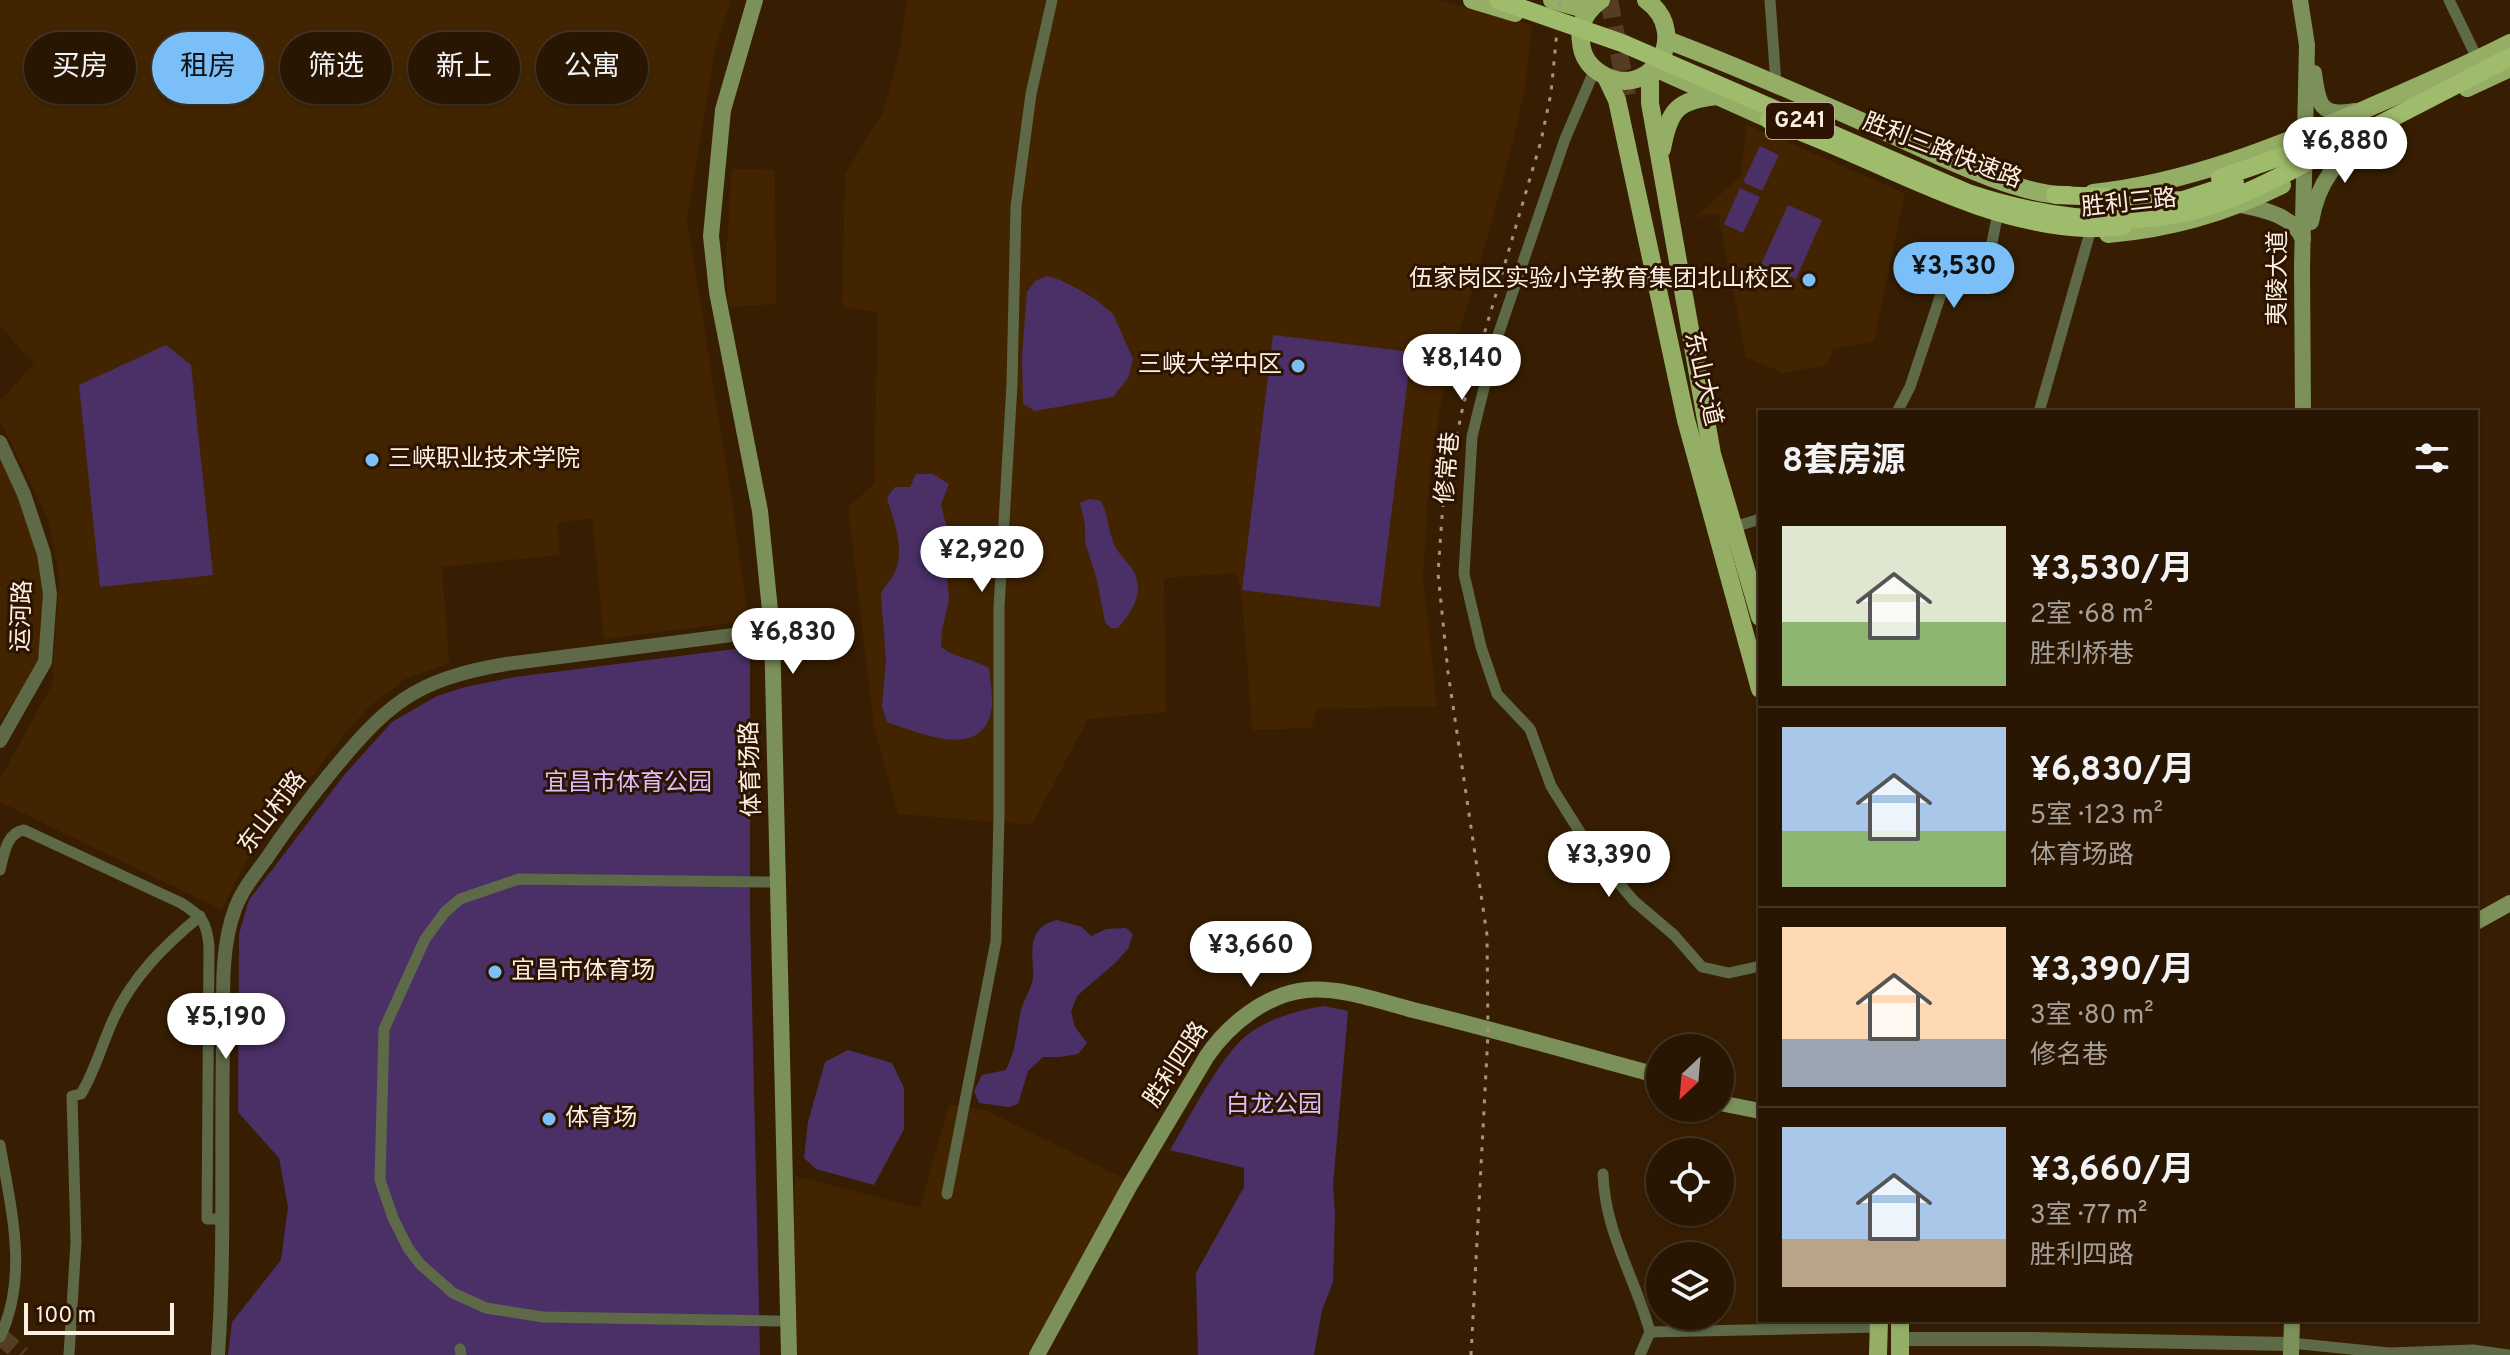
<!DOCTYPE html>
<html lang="zh">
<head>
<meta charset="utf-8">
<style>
  body { margin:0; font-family:Overpass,"Noto Sans SC",sans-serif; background:#311f0c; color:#f1f3f6; height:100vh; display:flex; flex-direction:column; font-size:30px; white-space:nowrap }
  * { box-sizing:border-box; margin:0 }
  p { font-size:26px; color:#a59f99 }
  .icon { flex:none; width:44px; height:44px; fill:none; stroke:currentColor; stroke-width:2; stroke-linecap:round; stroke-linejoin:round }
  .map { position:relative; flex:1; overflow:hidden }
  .details { position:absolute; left:1758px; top:410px; width:720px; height:912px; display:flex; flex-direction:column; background:#291602; border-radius:0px; box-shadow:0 2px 6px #0004,0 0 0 2px #453524 }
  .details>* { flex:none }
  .top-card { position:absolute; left:24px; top:32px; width:760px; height:72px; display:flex; gap:16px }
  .needle { width:52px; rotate:206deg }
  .controls { position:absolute; left:1646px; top:1034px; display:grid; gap:16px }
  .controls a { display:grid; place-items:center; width:88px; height:88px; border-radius:50%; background:#291602; box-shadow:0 2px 6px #0004,0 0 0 2px #453524; font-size:40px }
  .scale { position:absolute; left:24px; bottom:20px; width:150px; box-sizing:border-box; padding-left:8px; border:4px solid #fcefe3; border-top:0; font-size:22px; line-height:28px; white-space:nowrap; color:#fcefe3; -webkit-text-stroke:6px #2d1400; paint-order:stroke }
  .price { position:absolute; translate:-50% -68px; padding:0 18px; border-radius:28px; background:#fff; color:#222; font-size:26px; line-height:52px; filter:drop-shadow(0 2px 4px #0008) }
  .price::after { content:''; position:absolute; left:50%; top:48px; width:24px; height:18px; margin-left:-12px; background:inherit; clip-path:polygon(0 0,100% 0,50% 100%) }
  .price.on { background:#7abff8; color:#111 }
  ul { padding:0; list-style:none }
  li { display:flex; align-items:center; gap:24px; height:200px; padding:0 24px }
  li+li { border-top:2px solid #453524 }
  li span { display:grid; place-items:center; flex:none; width:224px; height:160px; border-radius:0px; color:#555 }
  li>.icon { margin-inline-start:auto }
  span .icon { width:96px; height:96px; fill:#fffc; stroke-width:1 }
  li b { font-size:34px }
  h2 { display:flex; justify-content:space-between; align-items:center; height:96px; padding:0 24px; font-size:34px }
  .pill { padding:0 28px; border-radius:36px; background:#291602; box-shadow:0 2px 6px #0004,0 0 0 2px #453524; font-size:28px; line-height:72px }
  .pill.on { background:#7abff8; color:#111 }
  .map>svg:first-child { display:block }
  .built { fill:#422401 }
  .green { fill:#4b3067 }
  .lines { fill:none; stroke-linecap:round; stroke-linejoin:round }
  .primary-tunnel { stroke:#553d24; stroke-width:18; stroke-dasharray:18 9; stroke-linecap:butt }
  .minor { stroke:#5d6947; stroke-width:11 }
  .tertiary { stroke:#5d6947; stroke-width:14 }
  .secondary { stroke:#7c9059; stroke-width:16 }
  .primary { stroke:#94ae66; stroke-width:18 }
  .trunk { stroke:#9fbc6c; stroke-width:18 }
  .rail { stroke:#a69481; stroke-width:3; stroke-dasharray:4 8; stroke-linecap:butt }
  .trunk-bridge { stroke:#9fbc6c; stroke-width:18 }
  .poi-dot { fill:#7abff8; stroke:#2d1400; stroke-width:3 }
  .labels { text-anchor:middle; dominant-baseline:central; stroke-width:6; stroke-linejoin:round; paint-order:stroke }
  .shield { fill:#2d1400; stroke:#bead9f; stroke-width:2 }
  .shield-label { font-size:22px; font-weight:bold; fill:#fcefe3 }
  .street-label { font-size:24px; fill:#fcefe3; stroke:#2d1400 }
  .poi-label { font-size:24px; fill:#fcefe3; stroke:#2d1400; text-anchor:start }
  .park-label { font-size:24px; fill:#dbbffd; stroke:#2d1400 }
</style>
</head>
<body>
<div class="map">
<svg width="2510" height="1355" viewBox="0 0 2510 1355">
  <rect width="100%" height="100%" fill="#371e02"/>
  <g class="built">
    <path d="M0,0H731L715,49L687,221L732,501L748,621L604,639L592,518L557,523L560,555L442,567L449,663L405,679L370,706L347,731L251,854L235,882L222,910L0,802V779L52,685L59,578L49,521L0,420V401L34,364L0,326Z"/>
    <path d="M907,0H1438L1532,25L1525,86L1514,138L1481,261L1446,376L1430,464L1423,578L1437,706L1318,709L1311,728L1252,730L1243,608L1237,573L1164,578L1166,712L1088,719L1032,825L898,814L874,727L848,507L874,484L878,312L842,307L845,173L883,113L899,54Z"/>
    <path d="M1747,125L1905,193L1874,341L1833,349L1827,365L1782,373L1746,357L1718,213L1694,218L1740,177Z"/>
    <path d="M732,169L775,170L776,304L730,307L728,299L726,257Z"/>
    <path d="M0,449L34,531L47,593L42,662L0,721Z"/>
    <path d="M949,1105L986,1110L1127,1180L1032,1355H793L795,1176L920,1208Z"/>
  </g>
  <g class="green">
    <path d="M1760,146L1779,155L1762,191L1743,182Z"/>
    <path d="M1740,188L1760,197L1743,233L1724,224Z"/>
    <path d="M1788,205L1822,220L1796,279L1761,264Z"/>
    <path d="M1047,276L1060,280L1078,289L1095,299L1113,314L1133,359L1128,378L1113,397L1035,411L1023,404L1022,355L1027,292L1035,281Z"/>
    <path d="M1273,335L1411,352L1380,607L1242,590Z"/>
    <path d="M166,345L191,365L213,575L100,587L79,385Z"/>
    <path d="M916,474H933L949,484L941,504L947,529L946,566L949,599L942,630L941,647C955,658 973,659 989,668C990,682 994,699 991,712C980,761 918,732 887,722L882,707L886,660L881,595C884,586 890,582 894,574C906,550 894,522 887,498L895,487H910Z"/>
    <path d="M1090,499L1101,501C1108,514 1108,530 1114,544C1118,554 1127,561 1133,570C1145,593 1133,610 1118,628H1111L1105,622L1097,580L1085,542V524L1080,503Z"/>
    <path d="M750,647V916L760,1355H228L232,1322L281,1260L288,1207L279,1158L238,1112L239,934L249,900L345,774L392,722L437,696L465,687L515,677Z"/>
    <path d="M1057,920L1082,927L1091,936L1106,929L1126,928L1133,934L1128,949L1115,963L1077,996L1071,1012L1075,1027L1087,1043L1078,1054L1060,1057H1043L1028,1071L1018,1104L1009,1107L979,1103L974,1091L982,1075L1006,1070C1016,1049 1016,1036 1020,1014C1022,1002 1031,991 1033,978C1034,963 1029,948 1036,934C1040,926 1049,922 1057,920Z"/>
    <path d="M1323,1006L1348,1011L1333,1186L1335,1213L1333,1282L1322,1310L1314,1355H1198L1196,1273L1244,1187V1168L1170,1150C1188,1120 1221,1055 1247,1035C1270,1018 1295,1011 1323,1006Z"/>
    <path d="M848,1050L892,1063L904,1088V1129L874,1185L816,1169L804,1158L808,1122L825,1062Z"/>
  </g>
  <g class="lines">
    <g class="primary-tunnel">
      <path d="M1609,0L1627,95"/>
      <path d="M0,1336L22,1355"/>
    </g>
    <g class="minor">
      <path d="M1770,0L1776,84"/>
      <path d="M2449,0L2478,60"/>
      <path d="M1595,69L1565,139L1495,344L1478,412L1472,437L1464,574L1481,647L1497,694L1530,729L1551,786L1591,850L1634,901L1674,935L1702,967L1729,973L1760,966"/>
      <path d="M1897,412L1910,387L1942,291L1956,277L1988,262L1997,218"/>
      <path d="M2039,412L2089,236"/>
      <path d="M1734,527L1760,519"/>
      <path d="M0,870C4,855 6,833 24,830L181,903C202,916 207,922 209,947L207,1219H221"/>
      <path d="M770,882L519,879L460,899L445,912L425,939L384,1029L380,1180L393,1218L408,1248L420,1264L453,1293L486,1308L543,1317L778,1321"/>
      <path d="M0,1145C11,1209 29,1276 0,1337"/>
      <path d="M1603,1174C1605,1233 1635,1277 1650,1332L1640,1355"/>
      <path d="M947,1194L996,941L999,815V608L1012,384L1016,206L1031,94L1052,0"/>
      <path d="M1650,1332L1880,1327"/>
      <path d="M2301,1344L2389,1353L2473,1350L2508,1355"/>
      <path d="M460,1349L461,1355"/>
      <path d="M69,1355L76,1242L72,1096L81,1094C95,1071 102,1044 113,1020C132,977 165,945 200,916"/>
    </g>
    <g class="tertiary">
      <path d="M0,442L24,494L44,554L50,594L45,662L0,741"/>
      <path d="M1901,1339H2031L2291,1344"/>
      <path d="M218,1355C225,1253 221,1150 223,1047C224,1002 219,952 235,909C242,890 255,874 267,858C286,829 307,802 328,776C387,704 413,680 506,664L772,630"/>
    </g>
    <g class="secondary">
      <path d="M755,0L723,110L711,236L717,292L760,511L772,630L789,1355"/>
      <path d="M2300,0L2307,45L2302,266L2303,412"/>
      <path d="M2314,73C2318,102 2319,118 2354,111"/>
      <path d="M2241,205C2265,210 2292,215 2303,239"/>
      <path d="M2311,222C2318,180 2336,162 2369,135"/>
      <path d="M2476,922L2510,903"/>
      <path d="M1720,1103L1760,1111"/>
      <path d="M1037,1355L1129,1187L1207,1056C1228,1025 1266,994 1306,990C1341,987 1379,1001 1413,1010C1496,1030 1578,1054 1660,1076"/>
      <path d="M2291,1355L2292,1320"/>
    </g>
    <g class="primary">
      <path d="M1472,0L1515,13"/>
      <path d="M1552,0L1588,10L1590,0"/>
      <path d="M1601,0C1587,10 1578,24 1581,42C1582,55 1589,66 1600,73C1648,104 1694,35 1646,0"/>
      <path d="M1667,40C1742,68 1815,101 1888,133C1933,153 2020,197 2068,195"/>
      <path d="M1655,68L1784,126"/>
      <path d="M1650,72V103L1712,454L1760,617"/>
      <path d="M1606,77L1617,100L1686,420L1760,689"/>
      <path d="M2467,88L2510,68"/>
      <path d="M1662,149C1669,110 1677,100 1717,96"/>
      <path d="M2093,193C2188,183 2278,146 2366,109C2414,88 2463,67 2510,43"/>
      <path d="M2108,234C2169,229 2226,213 2282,185"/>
      <path d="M1878,1355L1879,1320"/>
      <path d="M1900,1355V1320"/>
    </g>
    <path class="trunk" d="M1769,120C1874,155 1973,223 2086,228C2098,229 2111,227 2123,226"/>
    <path class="rail" d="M1471,1355L1488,1034L1487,935L1448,672L1438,573L1443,503L1463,406L1541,141L1551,93L1560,0"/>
    <g class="trunk-bridge">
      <path d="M1498,0L1622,43L1968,193C2035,215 2109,227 2179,214C2235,203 2286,173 2336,147C2394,117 2452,87 2510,57"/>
      <path d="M2220,178L2323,142"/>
      <path d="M2055,195L2108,197"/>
      <path d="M2092,206L2183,200L2235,183"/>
    </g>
  </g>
  <g class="poi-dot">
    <circle cx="1809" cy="280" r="8"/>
    <circle cx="1298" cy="366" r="8"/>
    <circle cx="372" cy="460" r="8"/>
    <circle cx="495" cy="972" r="8"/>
    <circle cx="549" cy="1119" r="8"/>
  </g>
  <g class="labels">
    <rect class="shield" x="1766" y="103" width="68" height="36" rx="6"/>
    <g class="shield-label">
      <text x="1800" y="121">G241</text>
    </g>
    <g class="street-label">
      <text transform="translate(1942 152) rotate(21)">胜利三路快速路</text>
      <text transform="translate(2129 204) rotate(-6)">胜利三路</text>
      <text transform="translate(2279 278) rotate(-90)">夷陵大道</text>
      <text transform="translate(1702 379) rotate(77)">东山大道</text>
      <text transform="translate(1449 468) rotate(-85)">修常巷</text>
      <text transform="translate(23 616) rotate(-88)">运河路</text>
      <text transform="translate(752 769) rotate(-92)">体育场路</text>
      <text transform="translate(273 813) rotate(-53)">东山村路</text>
      <text transform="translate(1177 1065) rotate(-57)">胜利四路</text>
    </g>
    <g class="poi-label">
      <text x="1793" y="280" text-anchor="end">伍家岗区实验小学教育集团北山校区</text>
      <text x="1282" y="366" text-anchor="end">三峡大学中区</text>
      <text x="388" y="460">三峡职业技术学院</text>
      <text x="511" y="972">宜昌市体育场</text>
      <text x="565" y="1119">体育场</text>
    </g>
    <g class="park-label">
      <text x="628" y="784">宜昌市体育公园</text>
      <text x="1274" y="1106">白龙公园</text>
    </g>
  </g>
</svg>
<div class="controls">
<a><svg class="needle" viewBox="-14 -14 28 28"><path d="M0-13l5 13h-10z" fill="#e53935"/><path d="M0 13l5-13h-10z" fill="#a59f99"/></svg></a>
<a><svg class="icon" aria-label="locate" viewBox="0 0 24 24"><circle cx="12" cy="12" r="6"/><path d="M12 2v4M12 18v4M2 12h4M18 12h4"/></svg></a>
<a><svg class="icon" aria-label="layers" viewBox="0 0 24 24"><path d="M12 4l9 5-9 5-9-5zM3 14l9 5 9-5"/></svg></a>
</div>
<div class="scale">100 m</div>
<b class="price" style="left:2345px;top:185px">¥6,880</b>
<b class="price on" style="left:1954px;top:310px">¥3,530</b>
<b class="price" style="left:1462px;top:402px">¥8,140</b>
<b class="price" style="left:982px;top:594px">¥2,920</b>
<b class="price" style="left:793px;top:676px">¥6,830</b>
<b class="price" style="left:1609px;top:899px">¥3,390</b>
<b class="price" style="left:1251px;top:989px">¥3,660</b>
<b class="price" style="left:226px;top:1061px">¥5,190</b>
<div class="top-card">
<a class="pill">买房</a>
<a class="pill on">租房</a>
<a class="pill">筛选</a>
<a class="pill">新上</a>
<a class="pill">公寓</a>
</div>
<section class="details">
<h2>8套房源<svg class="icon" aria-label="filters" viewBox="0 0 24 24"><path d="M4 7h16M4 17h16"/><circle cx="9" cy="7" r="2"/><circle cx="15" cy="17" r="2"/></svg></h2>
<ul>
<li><span style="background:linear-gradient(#dfe7d0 60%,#8fb573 0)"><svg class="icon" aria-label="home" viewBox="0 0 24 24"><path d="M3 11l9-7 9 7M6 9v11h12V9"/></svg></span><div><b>¥3,530/月</b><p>2室 · 68 m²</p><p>胜利桥巷</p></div></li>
<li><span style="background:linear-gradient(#a9c7e8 65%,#8fb573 0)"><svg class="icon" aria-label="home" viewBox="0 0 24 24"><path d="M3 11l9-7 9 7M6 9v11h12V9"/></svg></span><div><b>¥6,830/月</b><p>5室 · 123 m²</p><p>体育场路</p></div></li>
<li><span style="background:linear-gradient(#ffd9b3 70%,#9aa5b1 0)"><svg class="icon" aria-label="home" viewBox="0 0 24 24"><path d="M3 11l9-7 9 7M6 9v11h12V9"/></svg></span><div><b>¥3,390/月</b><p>3室 · 80 m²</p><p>修名巷</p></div></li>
<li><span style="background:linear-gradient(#a9c7e8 70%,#b9a48a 0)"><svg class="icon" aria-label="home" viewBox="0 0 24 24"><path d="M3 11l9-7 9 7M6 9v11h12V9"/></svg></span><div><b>¥3,660/月</b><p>3室 · 77 m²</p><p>胜利四路</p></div></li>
</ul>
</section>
</div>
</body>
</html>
